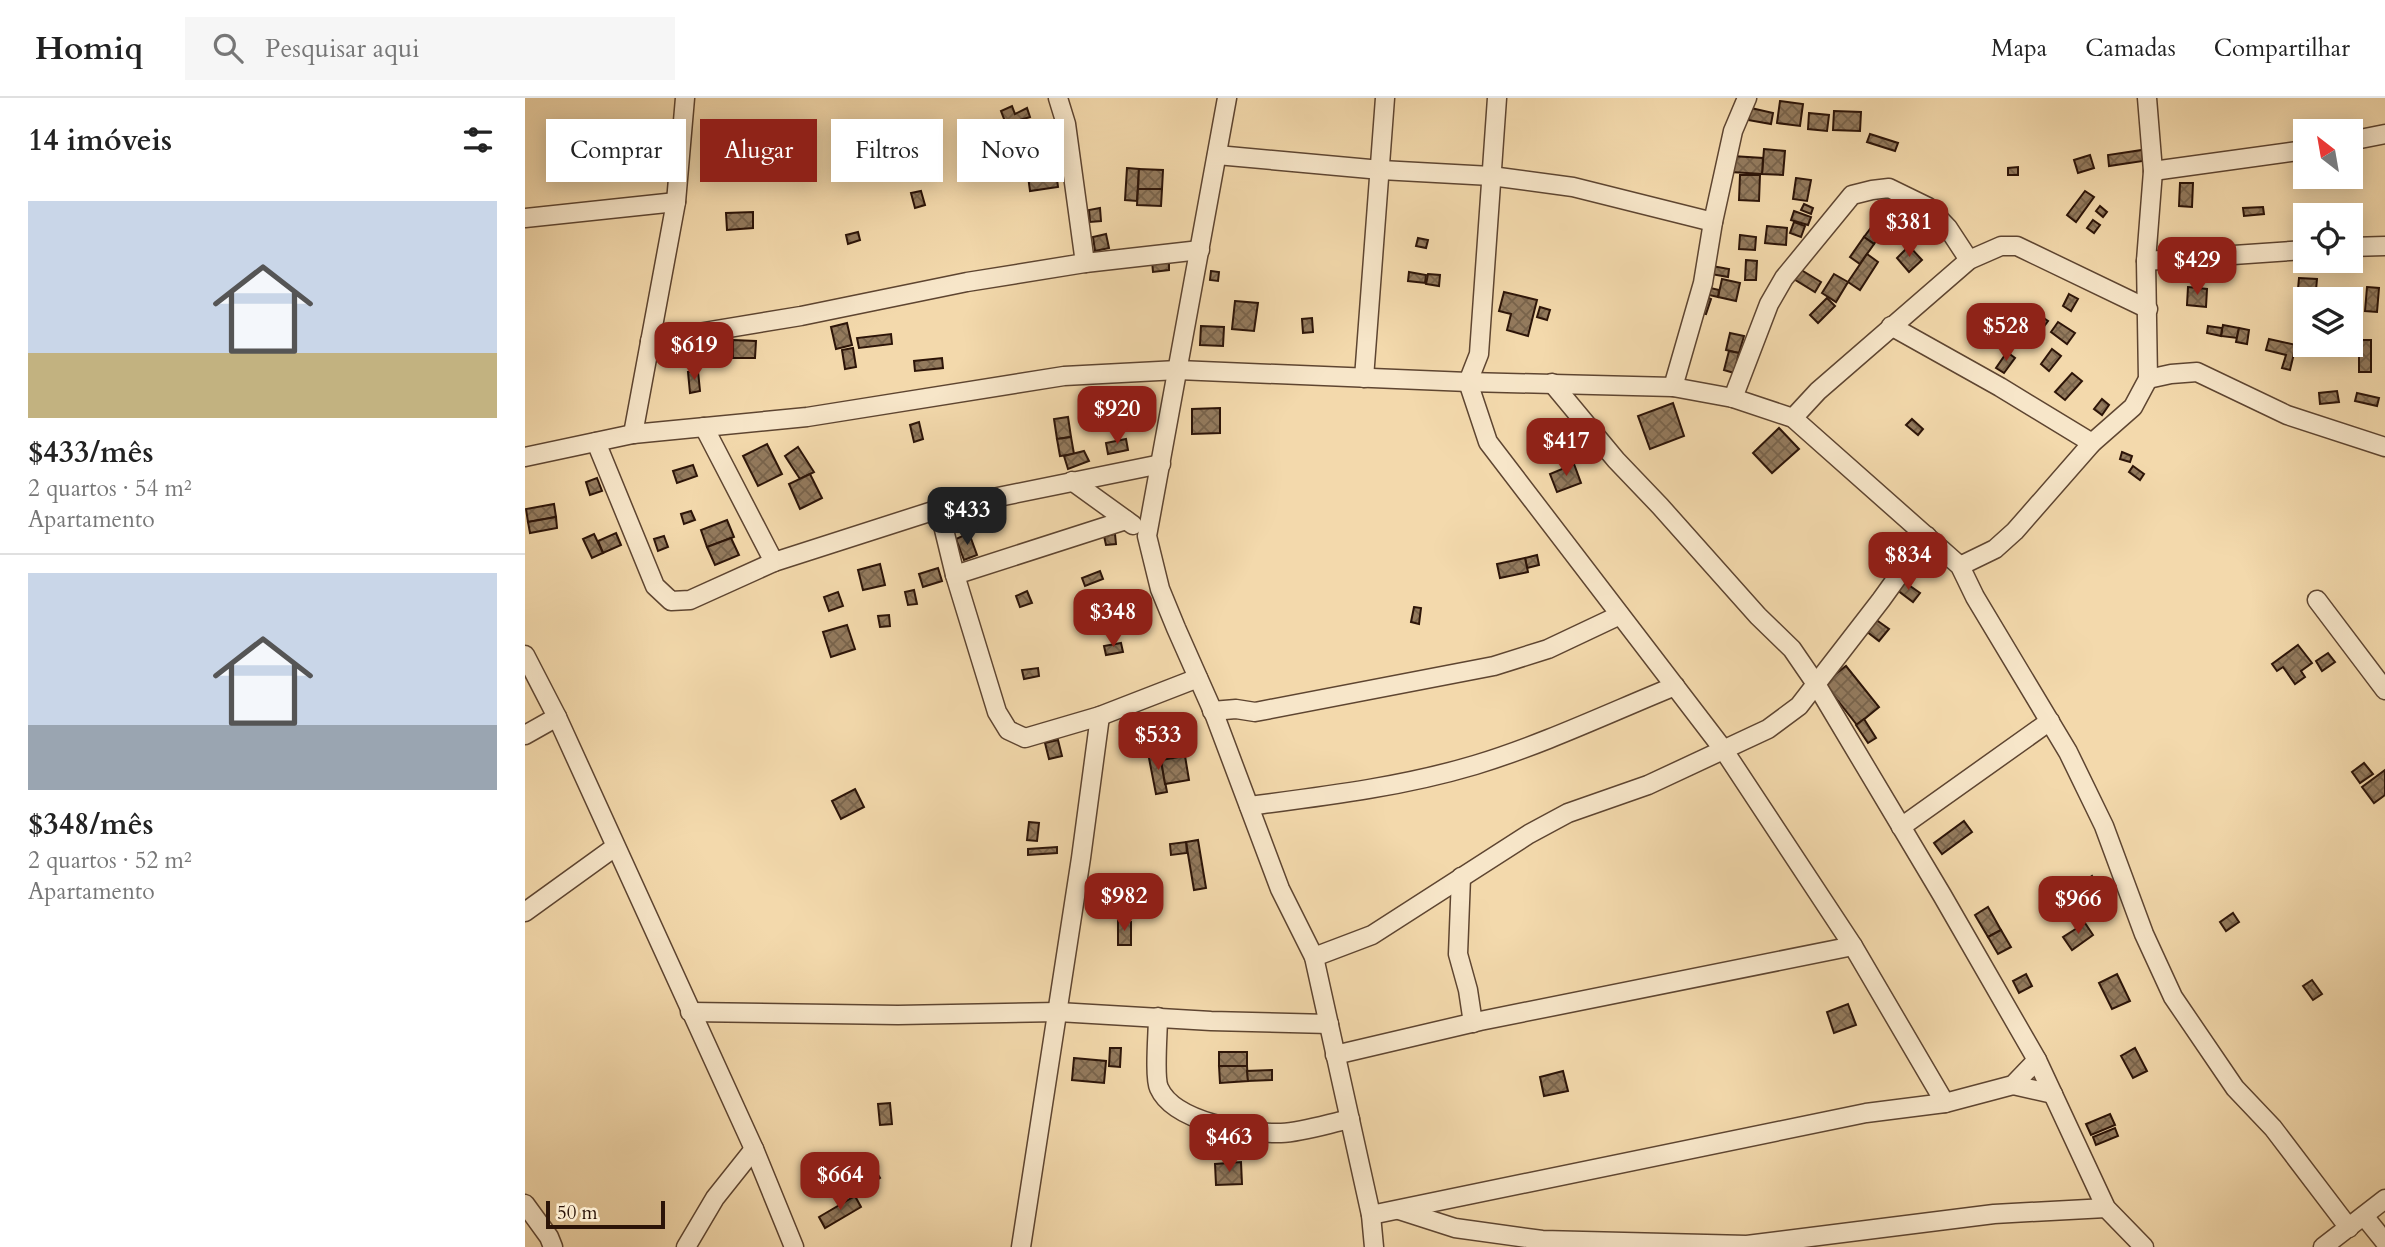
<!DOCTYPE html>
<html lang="pt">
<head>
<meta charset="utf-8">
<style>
  body { margin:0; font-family:Cardo,serif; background:#f6f6f6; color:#222; height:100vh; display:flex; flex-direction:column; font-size:26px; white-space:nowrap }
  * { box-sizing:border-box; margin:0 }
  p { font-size:23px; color:#767676 }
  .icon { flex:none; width:38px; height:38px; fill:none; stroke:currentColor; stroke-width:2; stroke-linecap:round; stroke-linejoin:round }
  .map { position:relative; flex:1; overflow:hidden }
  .side { display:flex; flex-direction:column; background:#fff; width:525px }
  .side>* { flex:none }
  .guide { position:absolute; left:21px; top:21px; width:665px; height:63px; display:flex; gap:14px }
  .needle { width:46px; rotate:329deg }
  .buttons { position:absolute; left:1768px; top:21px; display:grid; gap:14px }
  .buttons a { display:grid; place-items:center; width:70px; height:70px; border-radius:0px; background:#fff; box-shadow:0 4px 18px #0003; font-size:35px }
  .scale { position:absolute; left:21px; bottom:18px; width:119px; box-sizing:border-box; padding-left:7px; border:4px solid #2c1408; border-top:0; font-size:19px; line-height:24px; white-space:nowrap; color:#2c1408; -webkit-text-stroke:5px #f7e6c9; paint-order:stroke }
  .price { position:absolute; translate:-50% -60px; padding:0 16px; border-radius:14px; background:#8f2418; color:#fff; font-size:23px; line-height:46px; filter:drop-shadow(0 2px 4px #0008) }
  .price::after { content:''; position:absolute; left:50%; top:42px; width:21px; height:16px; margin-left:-10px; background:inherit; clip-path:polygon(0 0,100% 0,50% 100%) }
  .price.on { background:#222; color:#fff }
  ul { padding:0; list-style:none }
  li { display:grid; align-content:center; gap:14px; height:371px; padding:0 28px }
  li+li { border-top:2px solid #e0e0e0 }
  li span { display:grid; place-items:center; height:217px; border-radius:0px; color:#555 }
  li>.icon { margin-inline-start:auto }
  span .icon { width:126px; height:126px; fill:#fffc; stroke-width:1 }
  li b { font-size:30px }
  h2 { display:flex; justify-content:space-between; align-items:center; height:84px; padding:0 28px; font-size:30px }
  .chip { padding:0 24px; border-radius:0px; background:#fff; box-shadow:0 4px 18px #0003; font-size:24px; line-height:63px }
  .chip.on { background:#8f2418; color:#fff }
  header { display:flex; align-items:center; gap:42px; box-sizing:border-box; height:98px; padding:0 35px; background:#fff; border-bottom:2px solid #e0e0e0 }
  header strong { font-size:33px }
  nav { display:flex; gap:38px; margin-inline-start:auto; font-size:24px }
  .search { width:490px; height:63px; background:#f6f6f6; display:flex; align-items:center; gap:18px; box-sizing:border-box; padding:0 24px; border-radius:0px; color:#767676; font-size:26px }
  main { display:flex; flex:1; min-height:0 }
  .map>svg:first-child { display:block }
  .building { fill:url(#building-cross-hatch); stroke:#2c1408; stroke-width:2 }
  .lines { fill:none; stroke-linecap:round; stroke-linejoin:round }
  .street-casing { stroke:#5e4531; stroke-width:21 }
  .street { stroke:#f7e6c9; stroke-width:18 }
</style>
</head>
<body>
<header>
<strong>Homiq</strong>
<div class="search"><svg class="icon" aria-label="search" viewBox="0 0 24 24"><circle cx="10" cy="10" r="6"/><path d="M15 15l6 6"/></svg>Pesquisar aqui</div>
<nav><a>Mapa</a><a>Camadas</a><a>Compartilhar</a></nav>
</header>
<main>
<section class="side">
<h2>14 imóveis<svg class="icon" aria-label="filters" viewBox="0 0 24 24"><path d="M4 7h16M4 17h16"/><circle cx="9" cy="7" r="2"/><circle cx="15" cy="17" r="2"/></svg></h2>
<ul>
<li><span style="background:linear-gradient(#c9d6e8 70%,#c2b280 0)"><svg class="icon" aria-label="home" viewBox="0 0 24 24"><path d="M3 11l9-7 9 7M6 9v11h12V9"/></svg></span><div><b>$433/mês</b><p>2 quartos · 54 m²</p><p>Apartamento</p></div></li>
<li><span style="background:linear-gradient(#c9d6e8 70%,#9aa5b1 0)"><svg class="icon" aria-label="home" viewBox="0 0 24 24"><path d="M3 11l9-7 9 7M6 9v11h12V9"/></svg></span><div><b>$348/mês</b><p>2 quartos · 52 m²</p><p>Apartamento</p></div></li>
</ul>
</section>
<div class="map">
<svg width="1860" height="1149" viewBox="0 0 1860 1149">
  <defs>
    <pattern id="building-cross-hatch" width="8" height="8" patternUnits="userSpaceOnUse" patternTransform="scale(1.75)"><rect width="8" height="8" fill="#937a5d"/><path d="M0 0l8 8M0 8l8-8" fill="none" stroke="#78634b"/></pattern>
  </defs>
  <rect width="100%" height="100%" fill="#f3d9ac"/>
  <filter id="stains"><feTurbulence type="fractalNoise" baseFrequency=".00286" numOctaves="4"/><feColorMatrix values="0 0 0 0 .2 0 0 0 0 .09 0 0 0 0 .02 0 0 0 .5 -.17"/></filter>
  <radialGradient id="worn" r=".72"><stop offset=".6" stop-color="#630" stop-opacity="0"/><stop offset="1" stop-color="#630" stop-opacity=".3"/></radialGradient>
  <g class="building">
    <path d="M1255,3L1278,6L1275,28L1252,25Z"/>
    <path d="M487,8L490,16L502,10L505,19L481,26L476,13Z"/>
    <path d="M1226,10L1248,15L1246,26L1223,22Z"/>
    <path d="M1309,13L1336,14L1335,33L1308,32Z"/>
    <path d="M1284,15L1304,17L1302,33L1283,31Z"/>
    <path d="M1345,36L1373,45L1370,53L1342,44Z"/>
    <path d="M399,39L403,49L369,62L365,53Z"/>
    <path d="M1239,51L1260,53L1258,77L1237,76Z"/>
    <path d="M225,52H236L235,74H223Z"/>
    <path d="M1617,52L1618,63L1584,68L1583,57Z"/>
    <path d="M1565,57L1569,70L1553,75L1549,62Z"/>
    <path d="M1207,58L1238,60L1237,76L1206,74Z"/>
    <path d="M1493,69V77H1483V70Z"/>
    <path d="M602,70L614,71L612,103L600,102Z"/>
    <path d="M614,71L638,72L637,91H613Z"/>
    <path d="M531,74L533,89L505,93L503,78Z"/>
    <path d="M1215,77H1235L1234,103L1214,102Z"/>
    <path d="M1271,80L1286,82L1282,103L1268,101Z"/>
    <path d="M1655,85H1668L1667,109L1654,108Z"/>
    <path d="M613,91H637L636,108L612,107Z"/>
    <path d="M396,93L400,107L390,110L386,95Z"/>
    <path d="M1560,93L1569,99L1551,124L1542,117Z"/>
    <path d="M1279,106L1288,110L1286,116L1276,112Z"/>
    <path d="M1575,108L1582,114L1578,119L1571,113Z"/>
    <path d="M1738,109L1739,116L1719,118L1718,110Z"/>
    <path d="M575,110L576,123L565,124L564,112Z"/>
    <path d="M1269,113L1286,119L1283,127L1266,122Z"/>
    <path d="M228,114V130L202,132L201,115Z"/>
    <path d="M1354,119L1364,126L1349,146L1339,139Z"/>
    <path d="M1568,122L1575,127L1569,135L1562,130Z"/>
    <path d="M1269,124L1280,128L1276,139L1265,135Z"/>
    <path d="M1242,128L1262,130L1261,147L1240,145Z"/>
    <path d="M333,134L335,142L323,146L321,137Z"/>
    <path d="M581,136L584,150L570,153L568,139Z"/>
    <path d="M1215,137L1231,139L1230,152L1214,151Z"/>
    <path d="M1339,139L1349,146L1335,166L1325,159Z"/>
    <path d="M893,140L903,142L901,150L891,148Z"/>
    <path d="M1384,148L1397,162L1384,174L1372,160Z"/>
    <path d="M1342,156L1353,164L1335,192L1323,184Z"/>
    <path d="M644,162V172L628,174L627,163Z"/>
    <path d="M1221,162L1232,163L1231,182H1220Z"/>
    <path d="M1187,168L1204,171L1203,179L1186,176Z"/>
    <path d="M1273,170L1296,184L1290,194L1267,180Z"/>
    <path d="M686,173L694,174L693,183L685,182Z"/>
    <path d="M884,174L901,177L900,185L883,183Z"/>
    <path d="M903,176L915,177L914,188L901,186Z"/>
    <path d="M1309,176L1323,184L1311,204L1297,195Z"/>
    <path d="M1774,180L1792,181L1791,192L1773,191Z"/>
    <path d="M1197,181L1215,185L1211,203L1193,199Z"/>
    <path d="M1181,189L1194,192L1193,199L1180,196Z"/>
    <path d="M1663,189L1682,191L1681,209L1662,207Z"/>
    <path d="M1842,189L1854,190L1852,214L1840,213Z"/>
    <path d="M979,194L1012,202L1003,238L982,232L986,216L974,213Z"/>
    <path d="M1544,196L1553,201L1546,213L1538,208Z"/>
    <path d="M1179,198L1186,201L1181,216L1173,214Z"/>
    <path d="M1302,200L1310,208L1293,225L1285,217Z"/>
    <path d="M710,203L733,205L729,233L707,231Z"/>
    <path d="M1015,209L1025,212L1022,222L1012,219Z"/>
    <path d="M1507,212L1523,223L1517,231L1502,220Z"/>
    <path d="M787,220L788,234L778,235L777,221Z"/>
    <path d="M1533,224L1550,235L1542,246L1526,234Z"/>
    <path d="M322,225L327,247L311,251L306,229Z"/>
    <path d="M1698,227L1714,230L1712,240L1696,238Z"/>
    <path d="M676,228L699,229L698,248L675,247Z"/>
    <path d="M1470,228L1477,232L1473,239L1466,234Z"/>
    <path d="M1683,228L1697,230L1696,238L1682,235Z"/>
    <path d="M1714,230L1724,232L1722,246L1711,244Z"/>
    <path d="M1205,235L1219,238L1214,255L1201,252Z"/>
    <path d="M366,236L367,246L334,250L332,240Z"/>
    <path d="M1744,241L1771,247L1765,272L1757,270L1761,257L1741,252Z"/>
    <path d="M208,242L231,243L230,260H208Z"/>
    <rect x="1834" y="242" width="12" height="32"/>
    <path d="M187,243L189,263L177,264L175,244Z"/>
    <path d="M328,250L331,269L320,271L317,252Z"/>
    <path d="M1527,251L1536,258L1524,273L1516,266Z"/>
    <path d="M1204,253L1214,255L1209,275L1199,272Z"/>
    <path d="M1482,254L1490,260L1479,275L1471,270Z"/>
    <path d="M417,260L418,270L390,273L389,263Z"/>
    <path d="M173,273L175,293L165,295L163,274Z"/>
    <path d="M1547,275L1557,283L1540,302L1530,294Z"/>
    <path d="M1812,293L1814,304L1795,306L1794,295Z"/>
    <path d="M1832,295L1854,300L1852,308L1830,303Z"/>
    <path d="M1577,301L1584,307L1577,317L1569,311Z"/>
    <path d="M1148,305L1159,338L1125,351L1113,318Z"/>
    <path d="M695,310V335L667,336V311Z"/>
    <path d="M543,319L546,339L532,341L529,321Z"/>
    <path d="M1387,321L1398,331L1393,337L1381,327Z"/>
    <path d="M394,324L398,341L389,344L385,327Z"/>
    <path d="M1254,330L1274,351L1247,375L1228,355Z"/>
    <path d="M546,339L549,356L535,358L532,341Z"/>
    <path d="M601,341L603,352L583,356L581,345Z"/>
    <path d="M242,346L257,376L233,388L218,358Z"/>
    <path d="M273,349L289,374L275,381L260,358Z"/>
    <path d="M559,353L564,363L543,371L539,358Z"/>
    <path d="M1597,354L1607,358L1605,364L1595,361Z"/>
    <path d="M1049,366L1056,385L1032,394L1025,376Z"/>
    <path d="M168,367L172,378L152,385L148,373Z"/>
    <path d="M1608,368L1619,376L1615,382L1604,374Z"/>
    <path d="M285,376L297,400L275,411L264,386Z"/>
    <path d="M72,380L77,393L65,397L61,384Z"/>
    <path d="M29,406L31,419L3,424L1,411Z"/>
    <path d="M166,413L170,422L159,426L156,416Z"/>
    <path d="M31,419L32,430L5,435L3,424Z"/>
    <path d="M202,422L209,439L182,449L176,432Z"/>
    <path d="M91,435L96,447L78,455L73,443Z"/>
    <path d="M444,435L452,457L439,462L431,441Z"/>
    <path d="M69,436L78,455L67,460L58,441Z"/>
    <path d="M590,436L591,446L581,447L579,438Z"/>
    <path d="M139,438L143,449L133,453L129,441Z"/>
    <path d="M206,440L214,457L190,467L182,449Z"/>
    <path d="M1012,457L1014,467L1002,470L1000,460Z"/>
    <path d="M1000,460L1003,474L975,480L972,466Z"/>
    <path d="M355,466L360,487L338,492L333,472Z"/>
    <path d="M413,470L417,483L398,489L394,476Z"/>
    <path d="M575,473L578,481L560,488L557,480Z"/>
    <path d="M1378,483L1395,495L1388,504L1372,492Z"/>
    <path d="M389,492L392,506L383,507L380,494Z"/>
    <path d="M502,493L507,505L495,509L491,498Z"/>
    <path d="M313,494L318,508L304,513L299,499Z"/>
    <path d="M889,509L896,510L894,526L886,524Z"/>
    <path d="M364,517L365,528L355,529L353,518Z"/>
    <path d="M1350,521L1364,531L1354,543L1341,533Z"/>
    <path d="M322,527L330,551L306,559L298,534Z"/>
    <path d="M596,545L598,554L581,557L579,548Z"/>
    <path d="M1773,547L1787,565L1776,573L1780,579L1770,586L1758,569L1752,573L1747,566Z"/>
    <path d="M1803,555L1810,564L1797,573L1791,563Z"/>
    <path d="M1321,568L1354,609L1332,627L1299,585Z"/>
    <path d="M513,570L514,578L499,581L497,572Z"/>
    <path d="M1339,621L1351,640L1343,645L1331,627Z"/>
    <path d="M626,626L632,646L613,651L608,631Z"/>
    <path d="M533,642L537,658L524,661L520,645Z"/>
    <path d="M634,652L642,694L631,696L623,655Z"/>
    <path d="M660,658L664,682L640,686L636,662Z"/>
    <path d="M1839,665L1848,676L1835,685L1827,674Z"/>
    <path d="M1860,672V697L1849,705L1837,689Z"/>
    <path d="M330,691L339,709L316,721L307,703Z"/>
    <path d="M1439,723L1447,734L1417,756L1409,745Z"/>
    <path d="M504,724L514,725L512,743L502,742Z"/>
    <path d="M673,742L681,790L669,792L661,744Z"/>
    <path d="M661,744L662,755L646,757L645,746Z"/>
    <path d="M532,749V755L503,757V751Z"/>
    <path d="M1567,778L1579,799L1569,804L1557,785Z"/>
    <path d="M1463,809L1476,832L1463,839L1450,817Z"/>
    <path d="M1708,815L1714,824L1701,833L1695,824Z"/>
    <path d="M593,823L606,824V847H593Z"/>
    <path d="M1560,825L1568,837L1547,852L1538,839Z"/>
    <path d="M1476,832L1486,849L1473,856L1463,839Z"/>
    <path d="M1501,876L1507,888L1494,895L1488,883Z"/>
    <path d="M1592,876L1605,903L1587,911L1574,885Z"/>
    <path d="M1787,882L1797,896L1788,902L1778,888Z"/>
    <path d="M1323,906L1331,927L1309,935L1302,914Z"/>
    <path d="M585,950H596L595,969L584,968Z"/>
    <path d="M1610,950L1622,973L1608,980L1596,958Z"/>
    <rect x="694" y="954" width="28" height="14"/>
    <path d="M549,960L581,963L579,985L547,982Z"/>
    <path d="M694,968H722L723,983L695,985Z"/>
    <path d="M747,972V982L723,983L722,973Z"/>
    <path d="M1038,973L1043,993L1019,998L1015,979Z"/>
    <path d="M365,1005L367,1026L355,1027L353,1006Z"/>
    <path d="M1585,1016L1590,1027L1566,1037L1561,1026Z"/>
    <path d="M1590,1030L1593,1038L1571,1047L1568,1039Z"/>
    <path d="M323,1058L335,1078L324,1084L312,1065Z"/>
    <path d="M716,1064L717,1086L691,1087L690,1066Z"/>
    <path d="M349,1070L355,1080L330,1095L324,1084Z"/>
    <path d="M330,1098L336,1109L300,1130L294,1119Z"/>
  </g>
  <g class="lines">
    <g class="street-casing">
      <g id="street">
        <path d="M533,0L541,26L560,165"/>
        <path d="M702,0L622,438L635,491L651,530L690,618L755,791L789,859L846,1117L849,1149"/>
        <path d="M972,0L954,256L943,284L963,344L1198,651L1328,848L1420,1005"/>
        <path d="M1825,43L1860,36"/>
        <path d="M692,57L856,72L966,78L1048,89L1188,124"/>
        <path d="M1628,73L1780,52"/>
        <path d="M0,120L151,104"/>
        <path d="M1825,149L1860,148"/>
        <path d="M1621,163L1780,152"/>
        <path d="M1366,228L1475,289L1567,345"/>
        <path d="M125,243L276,218L442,184L560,165L675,152"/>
        <path d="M839,280L860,0"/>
        <path d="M1623,281L1646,276L1672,274L1762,317L1860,349"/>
        <path d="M1027,285L1091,362L1135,408L1233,518L1267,551L1291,586L1417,797L1512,962L1581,1110L1619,1149"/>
        <path d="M1148,289L1178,185L1188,124L1208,33L1222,0"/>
        <path d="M1208,300L1244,206L1259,180L1327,97L1347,92L1364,90L1403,109L1423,130L1444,162"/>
        <path d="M1268,320L1293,293L1444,162L1476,148H1492L1623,211"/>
        <path d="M179,329L249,464L414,411"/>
        <path d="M108,336L151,104L160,0"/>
        <path d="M71,344L130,488L146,503L165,502L249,464"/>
        <path d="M0,359L108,336L282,319L539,278L653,272L943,284L1148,289L1208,300L1268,320L1435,468L1450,499L1543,654L1579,728L1619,836L1648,899L1710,990L1748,1030L1824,1130"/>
        <path d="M636,366L414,411L430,477L472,614L483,632L500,640L575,618L673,580"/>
        <path d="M547,383L608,427"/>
        <path d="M1435,468L1470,451L1490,433L1567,345L1608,309L1623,281L1621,163L1628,73L1622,0"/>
        <path d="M430,477L601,422"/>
        <path d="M1792,502L1860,592"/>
        <path d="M0,557L32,619L229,1051L269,1149"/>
        <path d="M687,613L711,611L730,614L969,568L1023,551L1095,517"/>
        <path d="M0,637L32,619"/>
        <path d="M724,708C801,698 876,689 950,667C1019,646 1084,615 1150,588"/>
        <path d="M1376,729L1525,623"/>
        <path d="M936,779L933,856L943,892L948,925"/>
        <path d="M0,814L90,749"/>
        <path d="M789,859L847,837L1004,736L1043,715L1123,687L1243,631L1274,608L1356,502L1402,438"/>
        <path d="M165,914L373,917L533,914L686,923L804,926"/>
        <path d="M633,919C633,934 629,979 634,990C649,1024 722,1036 756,1035C778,1034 802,1026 825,1021"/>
        <path d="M810,957L955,923L1328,848"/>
        <path d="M1488,987L1528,996"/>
        <path d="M0,1106L24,1139L28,1149"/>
        <path d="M874,1112L930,1130L1017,1142L1222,1147L1469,1116L1581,1110"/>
        <path d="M846,1117L1341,1015L1420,1005L1488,987L1512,962"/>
        <path d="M1839,1118L1860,1144"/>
        <path d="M161,1149L190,1100L229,1051"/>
        <path d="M496,1149L556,760L575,618"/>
        <path d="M1798,1149L1860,1101"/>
      </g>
    </g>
    <use href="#street" class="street"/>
  </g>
  <rect width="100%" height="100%" filter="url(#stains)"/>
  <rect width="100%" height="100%" fill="url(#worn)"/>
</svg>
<div class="buttons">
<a><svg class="needle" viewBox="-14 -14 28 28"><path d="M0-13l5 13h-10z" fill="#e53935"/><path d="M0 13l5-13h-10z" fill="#767676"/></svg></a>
<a><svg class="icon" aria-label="locate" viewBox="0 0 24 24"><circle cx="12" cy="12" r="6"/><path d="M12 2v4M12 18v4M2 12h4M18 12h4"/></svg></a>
<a><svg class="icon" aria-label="layers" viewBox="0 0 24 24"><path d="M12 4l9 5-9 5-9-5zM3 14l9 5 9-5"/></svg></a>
</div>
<div class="scale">50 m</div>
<b class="price" style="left:1384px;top:161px">$381</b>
<b class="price" style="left:1672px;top:199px">$429</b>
<b class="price" style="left:1481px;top:265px">$528</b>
<b class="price" style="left:169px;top:284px">$619</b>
<b class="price" style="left:592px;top:348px">$920</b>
<b class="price" style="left:1041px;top:380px">$417</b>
<b class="price on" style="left:442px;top:449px">$433</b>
<b class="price" style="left:1383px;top:494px">$834</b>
<b class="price" style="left:588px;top:551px">$348</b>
<b class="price" style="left:633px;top:674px">$533</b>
<b class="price" style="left:599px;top:835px">$982</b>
<b class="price" style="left:1553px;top:838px">$966</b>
<b class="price" style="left:704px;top:1076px">$463</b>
<b class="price" style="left:315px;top:1114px">$664</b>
<div class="guide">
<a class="chip">Comprar</a>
<a class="chip on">Alugar</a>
<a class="chip">Filtros</a>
<a class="chip">Novo</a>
</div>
</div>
</main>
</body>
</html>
